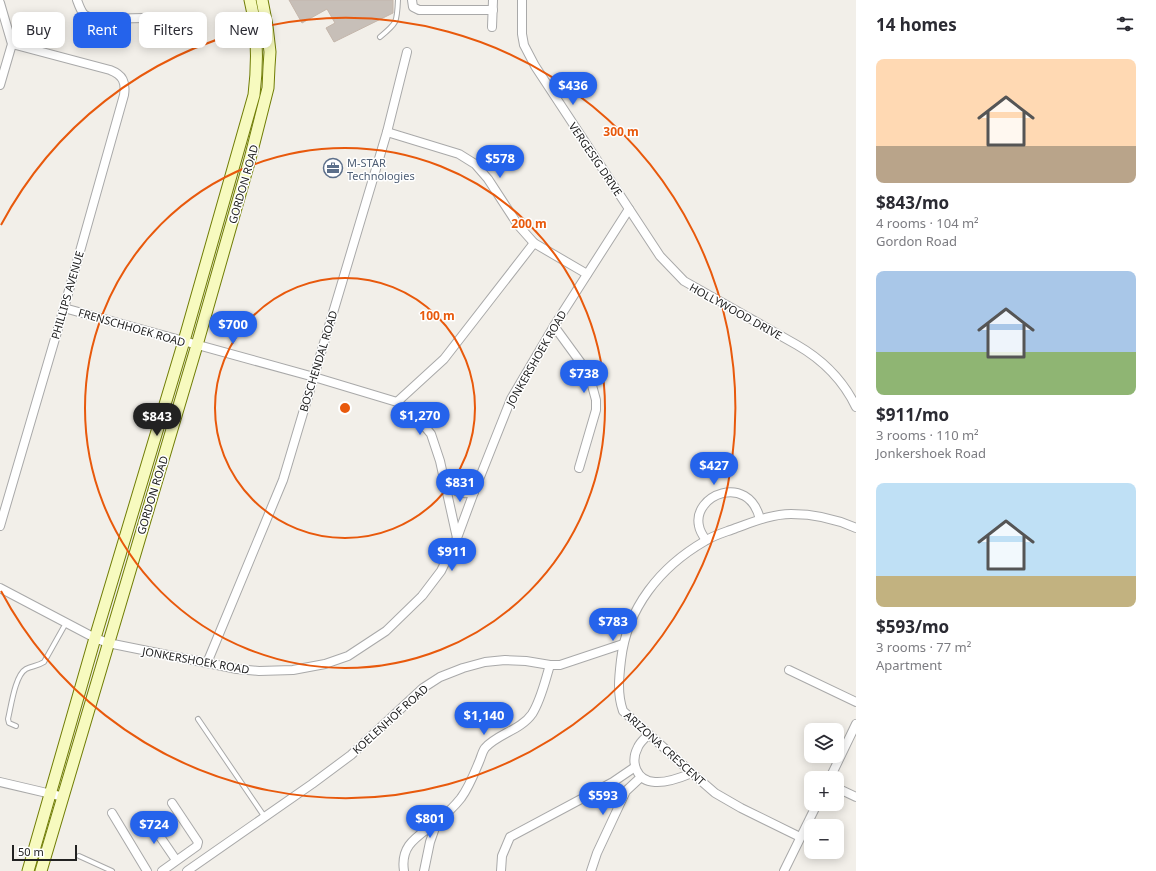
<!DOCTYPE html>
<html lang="en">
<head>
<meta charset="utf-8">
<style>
  body { margin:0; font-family:"Noto Sans",sans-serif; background:#f7f7f7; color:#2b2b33; height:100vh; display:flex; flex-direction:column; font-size:15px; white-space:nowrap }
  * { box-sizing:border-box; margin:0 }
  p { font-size:13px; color:#7c7c81 }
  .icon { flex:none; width:22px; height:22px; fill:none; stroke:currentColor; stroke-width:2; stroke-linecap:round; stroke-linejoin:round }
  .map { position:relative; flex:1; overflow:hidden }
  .details { display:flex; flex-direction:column; background:#fff; width:300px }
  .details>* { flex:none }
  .guide { position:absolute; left:12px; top:12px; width:380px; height:36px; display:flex; gap:8px }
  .controls { position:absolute; left:804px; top:723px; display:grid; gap:8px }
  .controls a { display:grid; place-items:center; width:40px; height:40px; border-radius:8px; background:#fff; box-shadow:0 2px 10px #0003; font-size:20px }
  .scale { position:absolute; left:12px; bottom:10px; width:65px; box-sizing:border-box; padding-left:4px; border:2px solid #222; border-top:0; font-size:11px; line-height:14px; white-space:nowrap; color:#222; -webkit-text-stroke:3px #fff; paint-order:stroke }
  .price { position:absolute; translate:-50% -34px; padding:0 9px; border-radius:14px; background:#2563eb; color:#fff; font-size:13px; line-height:26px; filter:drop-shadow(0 1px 2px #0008) }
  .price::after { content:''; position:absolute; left:50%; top:24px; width:12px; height:9px; margin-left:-6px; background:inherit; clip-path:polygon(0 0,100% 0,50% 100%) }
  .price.active { background:#222; color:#fff }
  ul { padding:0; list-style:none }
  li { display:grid; align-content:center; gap:8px; height:212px; padding:0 20px }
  li span { display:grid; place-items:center; height:124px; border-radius:8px; color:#555 }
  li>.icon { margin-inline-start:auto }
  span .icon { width:72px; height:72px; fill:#fffc; stroke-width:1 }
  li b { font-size:17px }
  h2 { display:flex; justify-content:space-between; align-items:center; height:48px; padding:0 20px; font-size:17px }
  .pill { padding:0 14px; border-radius:8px; background:#fff; box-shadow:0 2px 10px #0003; font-size:14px; line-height:36px }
  .pill.active { background:#2563eb; color:#fff }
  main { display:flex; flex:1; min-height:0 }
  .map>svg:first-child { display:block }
  .building { fill:#c7bfb8; stroke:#c4b6ab }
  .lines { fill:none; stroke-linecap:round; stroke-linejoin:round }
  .lane-casing { stroke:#a9a9a9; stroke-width:6 }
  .street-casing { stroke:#a9a9a9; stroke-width:10 }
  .secondary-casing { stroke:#707d05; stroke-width:13 }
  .lane { stroke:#fff; stroke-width:4 }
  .street { stroke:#fff; stroke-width:8 }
  .secondary { stroke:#f7fabf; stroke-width:11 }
  .ring { fill:none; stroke:#e8590c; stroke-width:2 }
  .labels { text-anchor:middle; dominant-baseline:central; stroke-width:3; stroke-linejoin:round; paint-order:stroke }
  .street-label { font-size:11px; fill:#222; stroke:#fff }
  .service-label { font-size:11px; fill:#4e5e75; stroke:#fff; text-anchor:start }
  .centre { fill:#e8590c; stroke:#fff; stroke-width:2 }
  .ring-label { font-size:12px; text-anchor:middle; font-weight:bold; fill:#e8590c; stroke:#fff; stroke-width:3; stroke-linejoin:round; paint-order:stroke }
</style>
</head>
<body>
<main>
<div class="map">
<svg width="856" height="871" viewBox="0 0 856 871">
  <rect width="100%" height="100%" fill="#f2efe9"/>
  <path class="building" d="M289,0H393V13L334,42L326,28L335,23L327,9L302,23Z"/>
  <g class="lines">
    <g class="lane-casing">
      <g id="lane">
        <path d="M380,37C397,23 397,23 398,0"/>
        <path d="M198,719L264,816"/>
        <path d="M16,726L9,723L8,719C11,707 15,675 26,669C32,666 38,666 44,662L66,623"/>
        <path d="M79,856L112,871"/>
      </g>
    </g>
    <g class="street-casing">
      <g id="street">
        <path d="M77,0C82,14 83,17 98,19L192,17"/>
        <path d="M412,0L413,7L419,10H493"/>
        <path d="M522,0V34L524,45L535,66L660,256L684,281L797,345C823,360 843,380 856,407"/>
        <path d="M0,3L12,44L0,85"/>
        <path d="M492,27L493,0"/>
        <path d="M387,132L459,154L475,164L488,179L518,225L534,243L587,274"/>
        <path d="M64,308L314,377L397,402L414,414L431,434L440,461L457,538"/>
        <path d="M554,326L581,363L590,378L596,400V410L579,468"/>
        <path d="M397,402L444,359L534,243"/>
        <path d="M447,479C454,491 458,496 474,492"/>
        <path d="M0,526L64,308L124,95C126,82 123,75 110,70L12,44"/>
        <path d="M706,540C703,536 700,532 699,526C692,495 748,472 760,519"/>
        <path d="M0,588L95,638L108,643L237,669L259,671L293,670L325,664L348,656L386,631L422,596L441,571L457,538L474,492L511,399L554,326L629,209"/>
        <path d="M207,663L283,480L387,132L407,52"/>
        <path d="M789,670L856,702"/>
        <path d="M648,735C645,738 640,742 638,747C630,762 636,781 655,782C667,783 680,778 692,773"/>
        <path d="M830,778L856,724"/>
        <path d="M0,782L64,797"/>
        <path d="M837,788L856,797"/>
        <path d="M112,813L147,871"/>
        <path d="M148,819L176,860"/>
        <path d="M800,837L741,808L715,793L692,773L623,711C617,694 619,677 621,660C627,608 660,567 705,541C714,535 726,532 736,528C753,522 772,514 791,514C813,514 836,519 856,528"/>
        <path d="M162,871L197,846L198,842L172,803"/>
        <path d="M187,871L312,784L351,755L423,688L440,677L463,668L485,662L505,660L526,661L550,665H560L623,644"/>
        <path d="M404,871C400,845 417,837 435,823C444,816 454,807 461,798C469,787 474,774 479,762C481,758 482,752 485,748C497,734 521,730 532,714C541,700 545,681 550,665"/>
        <path d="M424,871L430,842L437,822"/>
        <path d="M501,871L502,856L510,837L613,782L635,767"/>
        <path d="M591,871L597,853L626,791L641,777"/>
        <path d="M784,871L817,804"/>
      </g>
    </g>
    <g class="secondary-casing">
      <g id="secondary">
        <path d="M28,871L95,638L184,341L254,95C258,62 258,32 250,0"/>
        <path d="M41,871L197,345L250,159L268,88L269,67L270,52L267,26L262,0"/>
      </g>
    </g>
    <use href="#lane" class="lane"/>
    <use href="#street" class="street"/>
    <use href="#secondary" class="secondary"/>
  </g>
  <g class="ring">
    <circle cx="345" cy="408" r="130"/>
    <circle cx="345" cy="408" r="260"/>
    <path d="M1 225A390 390 0 1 1 1 591"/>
  </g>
  <defs>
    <g id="office-ring" transform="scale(1)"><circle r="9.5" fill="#fff" stroke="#5c6f8a" stroke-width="1.5"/><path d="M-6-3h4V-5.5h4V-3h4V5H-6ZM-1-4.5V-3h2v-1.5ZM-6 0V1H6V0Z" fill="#5c6f8a"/></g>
  </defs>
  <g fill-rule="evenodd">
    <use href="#office-ring" x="333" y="168"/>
  </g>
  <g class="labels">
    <g class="street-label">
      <text transform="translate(596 159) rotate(56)">VERGESIG DRIVE</text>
      <text transform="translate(243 184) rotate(-74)">GORDON ROAD</text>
      <text transform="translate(67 295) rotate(-74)">PHILLIPS AVENUE</text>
      <text transform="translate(736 311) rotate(29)">HOLLYWOOD DRIVE</text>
      <text transform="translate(132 327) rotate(16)">FRENSCHHOEK ROAD</text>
      <text transform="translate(536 358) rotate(-60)">JONKERSHOEK ROAD</text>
      <text transform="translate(318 361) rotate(-73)">BOSCHENDAL ROAD</text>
      <text transform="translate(152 495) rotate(-73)">GORDON ROAD</text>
      <text transform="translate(196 660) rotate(10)">JONKERSHOEK ROAD</text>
      <text transform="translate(390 719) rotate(-42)">KOELENHOF ROAD</text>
      <text transform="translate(665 748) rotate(42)">ARIZONA CRESCENT</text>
    </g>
    <g class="service-label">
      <text x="347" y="162">M-STAR<tspan x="347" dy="13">Technologies</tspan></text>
    </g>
  </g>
  <circle cx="345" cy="408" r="6" class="centre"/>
  <g class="ring-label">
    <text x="621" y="136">300 m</text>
    <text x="529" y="228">200 m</text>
    <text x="437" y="320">100 m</text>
  </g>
</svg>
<div class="controls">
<a><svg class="icon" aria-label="layers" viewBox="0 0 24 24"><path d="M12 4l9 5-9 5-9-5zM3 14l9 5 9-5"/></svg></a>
<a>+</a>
<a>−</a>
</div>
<div class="scale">50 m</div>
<b class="price" style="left:573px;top:106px">$436</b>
<b class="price" style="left:500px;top:179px">$578</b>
<b class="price" style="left:233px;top:345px">$700</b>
<b class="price" style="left:584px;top:394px">$738</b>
<b class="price" style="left:420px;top:436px">$1,270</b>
<b class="price active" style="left:157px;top:437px">$843</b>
<b class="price" style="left:714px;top:486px">$427</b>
<b class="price" style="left:460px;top:503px">$831</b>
<b class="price" style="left:452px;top:572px">$911</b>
<b class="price" style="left:613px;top:642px">$783</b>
<b class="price" style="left:484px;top:736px">$1,140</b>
<b class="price" style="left:603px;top:816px">$593</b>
<b class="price" style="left:430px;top:839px">$801</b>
<b class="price" style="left:154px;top:845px">$724</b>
<div class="guide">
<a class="pill">Buy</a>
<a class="pill active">Rent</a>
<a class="pill">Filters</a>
<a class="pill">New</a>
</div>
</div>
<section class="details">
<h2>14 homes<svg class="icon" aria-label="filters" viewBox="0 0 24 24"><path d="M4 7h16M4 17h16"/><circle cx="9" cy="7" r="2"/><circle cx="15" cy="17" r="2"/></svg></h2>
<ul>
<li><span style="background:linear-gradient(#ffd9b3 70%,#b9a48a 0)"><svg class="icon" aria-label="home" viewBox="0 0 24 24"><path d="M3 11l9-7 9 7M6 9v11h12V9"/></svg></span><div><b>$843/mo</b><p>4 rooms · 104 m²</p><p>Gordon Road</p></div></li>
<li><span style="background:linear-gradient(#a9c7e8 65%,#8fb573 0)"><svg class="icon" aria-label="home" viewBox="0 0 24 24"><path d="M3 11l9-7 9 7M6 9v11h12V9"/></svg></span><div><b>$911/mo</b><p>3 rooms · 110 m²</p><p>Jonkershoek Road</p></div></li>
<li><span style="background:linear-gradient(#bfe0f5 75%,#c2b280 0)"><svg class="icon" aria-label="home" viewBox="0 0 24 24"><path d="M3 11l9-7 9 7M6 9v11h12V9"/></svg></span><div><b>$593/mo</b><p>3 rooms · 77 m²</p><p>Apartment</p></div></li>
</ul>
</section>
</main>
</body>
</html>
